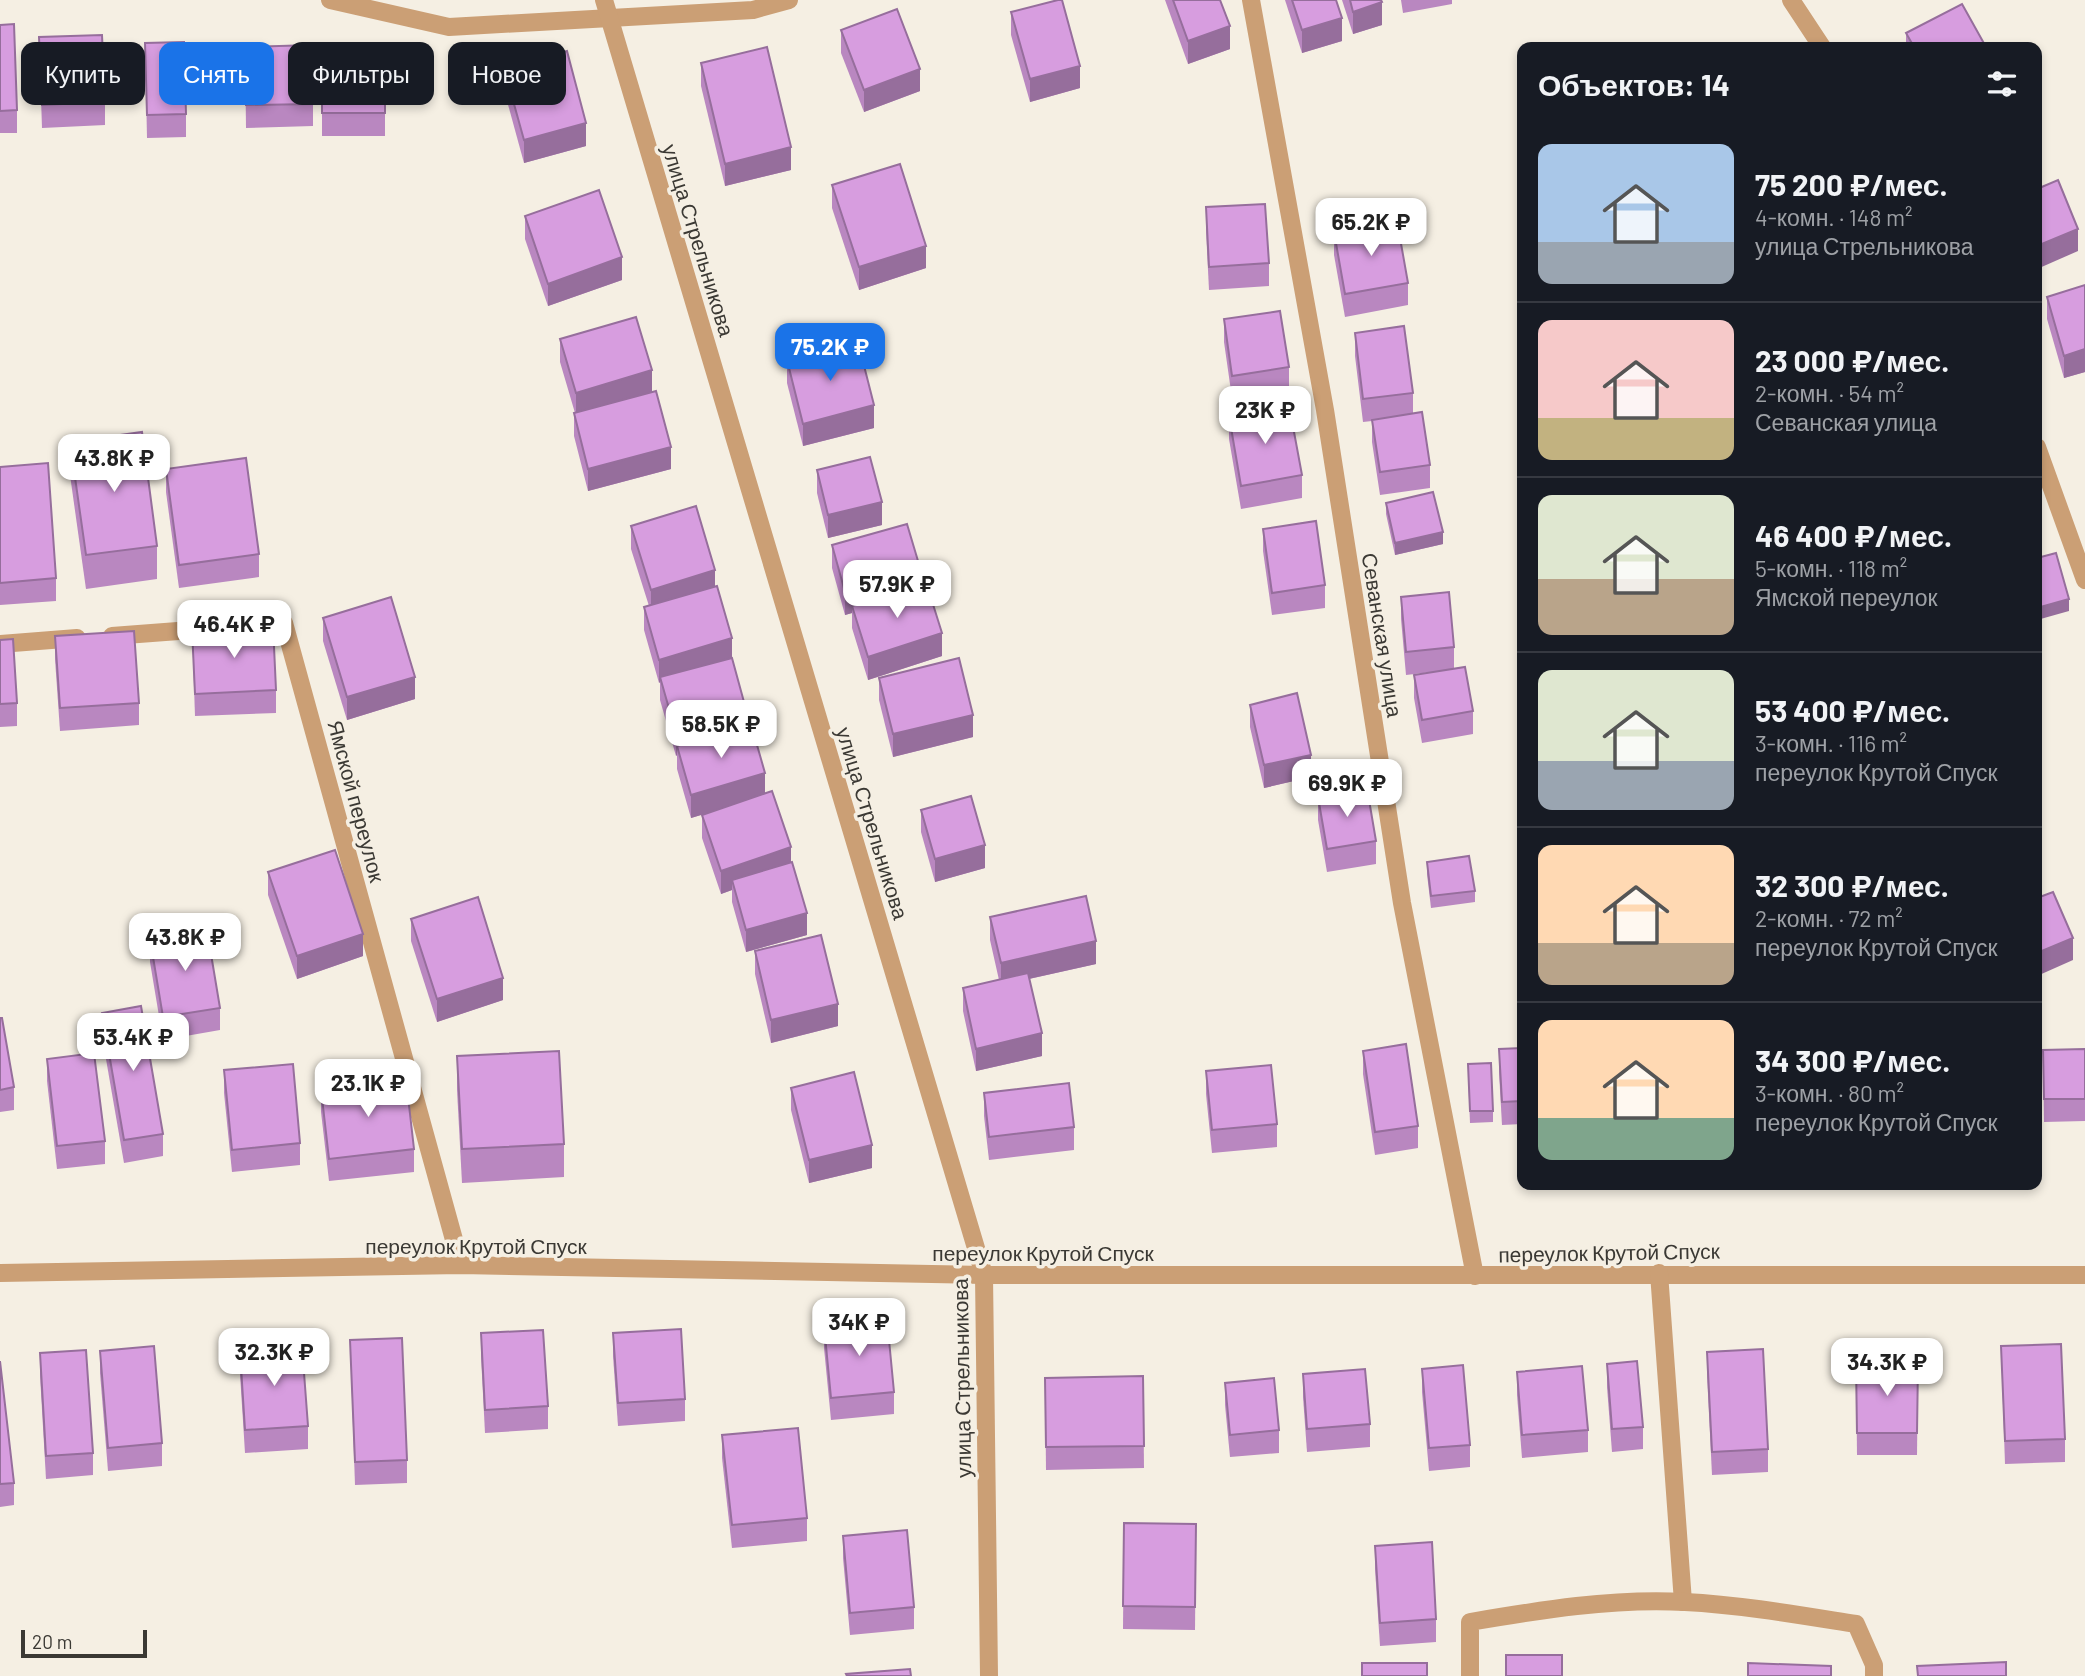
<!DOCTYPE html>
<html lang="ru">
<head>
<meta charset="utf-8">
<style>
  body { margin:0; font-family:Barlow,sans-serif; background:#242831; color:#f1f3f6; height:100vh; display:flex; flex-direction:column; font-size:26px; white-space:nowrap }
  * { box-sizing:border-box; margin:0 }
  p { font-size:23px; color:#9ea1a6 }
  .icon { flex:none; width:38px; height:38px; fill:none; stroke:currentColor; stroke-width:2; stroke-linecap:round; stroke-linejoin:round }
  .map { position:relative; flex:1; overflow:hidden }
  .drawer { position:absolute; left:1517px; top:42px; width:525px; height:1148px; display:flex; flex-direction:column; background:#171b24; border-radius:14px; box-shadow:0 4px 10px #0003 }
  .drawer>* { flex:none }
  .banner { position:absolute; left:21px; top:42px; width:665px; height:63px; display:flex; gap:14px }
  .scale { position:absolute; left:21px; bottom:18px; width:126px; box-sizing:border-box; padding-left:7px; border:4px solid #3b3934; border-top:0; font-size:19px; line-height:24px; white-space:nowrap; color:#3b3934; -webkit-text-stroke:5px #f5efe3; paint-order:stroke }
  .price { position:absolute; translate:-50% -60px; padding:0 16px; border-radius:14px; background:#fff; color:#222; font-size:23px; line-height:46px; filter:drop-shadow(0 2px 4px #0008) }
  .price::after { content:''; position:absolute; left:50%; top:42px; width:21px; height:16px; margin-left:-10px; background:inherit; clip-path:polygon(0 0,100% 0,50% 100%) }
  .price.active { background:#1a73e8; color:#fff }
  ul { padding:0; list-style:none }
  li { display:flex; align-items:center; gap:21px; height:175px; padding:0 21px }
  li+li { border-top:2px solid #363941 }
  li span { display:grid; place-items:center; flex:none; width:196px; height:140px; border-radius:14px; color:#555 }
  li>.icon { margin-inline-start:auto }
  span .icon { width:84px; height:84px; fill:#fffc; stroke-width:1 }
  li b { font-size:30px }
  h2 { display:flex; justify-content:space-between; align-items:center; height:84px; padding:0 21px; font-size:30px }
  .pill { padding:0 24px; border-radius:14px; background:#171b24; box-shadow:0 4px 10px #0003; font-size:24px; line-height:63px }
  .pill.active { background:#1a73e8; color:#fff }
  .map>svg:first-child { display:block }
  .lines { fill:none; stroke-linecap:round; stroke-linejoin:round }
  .street { stroke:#cb9f75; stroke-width:18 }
  .wall { fill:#b987c0 }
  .shaded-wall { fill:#966e9c }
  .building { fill:#d79ddf; stroke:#966e9c; stroke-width:2 }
  .labels { text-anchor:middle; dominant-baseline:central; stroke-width:7; stroke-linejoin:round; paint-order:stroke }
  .street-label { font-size:21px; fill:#3b3934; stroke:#f5efe3 }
</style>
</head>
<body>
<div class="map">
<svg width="2085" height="1676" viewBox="0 0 2085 1676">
  <rect width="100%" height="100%" fill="#f5efe3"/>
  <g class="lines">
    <g class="street">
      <path d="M330,0L449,27L753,10L789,0"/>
      <path d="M604,0L984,1275L989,1676"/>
      <path d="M1251,0L1325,410L1402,903L1475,1276"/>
      <path d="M1791,0L1822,47"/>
      <path d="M2037,447L2085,580"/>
      <path d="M112,636L284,623L461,1265"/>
      <path d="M0,644L77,638"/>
      <path d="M0,1273L461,1265L984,1275H2085"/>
      <path d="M1659,1273L1683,1602"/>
      <path d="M1470,1676V1622C1541,1610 1612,1598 1685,1602C1742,1605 1799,1615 1856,1624L1874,1665V1676"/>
    </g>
  </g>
  <g class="wall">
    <path d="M1165,0H1220L1230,49L1188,64Z"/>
    <path d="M1285,0H1336L1342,41L1302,53Z"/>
    <path d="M1342,0H1381L1382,25L1353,34Z"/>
    <path d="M1401,0H1452V4L1403,13Z"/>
    <path d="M1011,12L1080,88L1030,102L1011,35Z"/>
    <path d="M0,25L17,110V133H0Z"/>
    <path d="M841,30L920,91L864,112L841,53Z"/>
    <path d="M1906,33L1986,47H1906Z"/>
    <path d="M39,37L105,102V125L42,128Z"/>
    <path d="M145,43L186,114V137L147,138Z"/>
    <path d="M322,46L385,47V136H322Z"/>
    <path d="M245,47L313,104V126L246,128Z"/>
    <path d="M701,63L791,170L725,186L701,86Z"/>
    <path d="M504,68L586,146L524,163L504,90Z"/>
    <path d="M832,185L926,268L859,290L832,208Z"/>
    <path d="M1206,207L1269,263V286L1209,290L1206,230Z"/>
    <path d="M525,216L622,280L548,306L525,239Z"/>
    <path d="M1334,232L1408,283V305L1345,317L1334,255Z"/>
    <path d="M2085,285V372L2064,378L2047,319V297Z"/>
    <path d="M1224,319L1289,367V390L1232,398L1224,342Z"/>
    <path d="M1355,333L1413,393V413L1430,465V488L1380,495L1372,442V421L1363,422L1355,356Z"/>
    <path d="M560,339L652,392L671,469L588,491L574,436V413H575L560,362Z"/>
    <path d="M787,360L874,428L803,446L787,383Z"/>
    <path d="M1229,416L1302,475V498L1241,509L1229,439Z"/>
    <path d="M70,442L157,546V579L86,589L70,475Z"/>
    <path d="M0,467L56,578V601L0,605Z"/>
    <path d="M166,469L259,554V577L179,588L166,492Z"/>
    <path d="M817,470L882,525L828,538L817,493Z"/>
    <path d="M1386,503L1443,544L1395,555L1386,514Z"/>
    <path d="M631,526L715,586L747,726L765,794L791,862L807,935L746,952L732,902V890L721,894L702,838V815L720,809L691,818L677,769V755L676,756L660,700V682L659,683L644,630V607L649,606L631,549Z"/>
    <path d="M1263,529L1325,585V608L1272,615L1263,551Z"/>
    <path d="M832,545L921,584L942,656L868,680L852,628V613L845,615L832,568Z"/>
    <path d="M1401,597L1454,647V669L1473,711V734L1422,743L1414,698V675L1432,672L1406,675L1401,619Z"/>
    <path d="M323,618L415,699L347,720L323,641Z"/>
    <path d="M192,629L276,690V713L195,716Z"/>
    <path d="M55,636L139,703V725L60,731L55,659Z"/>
    <path d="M0,640L17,703V726L0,727Z"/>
    <path d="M879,678L973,737L893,757L879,700Z"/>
    <path d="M1250,705L1311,777L1264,788L1250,727Z"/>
    <path d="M1318,797L1376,841V864L1327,872L1318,820Z"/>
    <path d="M921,810L985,868L935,882L921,832Z"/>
    <path d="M1427,862L1475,891V902L1431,908L1427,874Z"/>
    <path d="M268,872L363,956L297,979L268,895Z"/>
    <path d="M990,917L1096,964L1029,979L1042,1056L976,1071L963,1011V988L999,980L990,940Z"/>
    <path d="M411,919L503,1000L437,1022L411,941Z"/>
    <path d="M150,939L220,1008V1030L163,1040L150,962Z"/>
    <path d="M755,951L838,1026L771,1043L755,974Z"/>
    <path d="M102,1013L163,1134V1156L124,1163L102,1036Z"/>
    <path d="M0,1018L14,1087V1110L0,1112Z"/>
    <path d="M1522,1048V1124L1502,1125L1499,1072V1049Z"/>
    <path d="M2085,1049V1121L2044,1122L2043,1050Z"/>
    <path d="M1363,1051L1418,1126V1148L1375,1155L1363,1074Z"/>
    <path d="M457,1056L564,1144V1177L462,1183L457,1090Z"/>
    <path d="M47,1059L105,1141V1164L57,1169L47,1081Z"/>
    <path d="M224,1070L300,1143V1165L232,1172L224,1093Z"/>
    <path d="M1206,1071L1277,1124V1147L1212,1153L1206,1094Z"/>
    <path d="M1468,1075L1493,1111V1122L1470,1123Z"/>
    <path d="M791,1088L872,1168L809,1183L791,1110Z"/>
    <path d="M321,1089L414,1149V1172L329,1181L321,1112Z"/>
    <path d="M984,1093L1074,1127V1150L989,1160L984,1116Z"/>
    <path d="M824,1325L894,1392V1414L831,1420L824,1348Z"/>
    <path d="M481,1333L548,1406V1429L485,1433L481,1356Z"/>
    <path d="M613,1333L685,1399V1421L618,1426L613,1356Z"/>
    <path d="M350,1340L407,1460V1483L355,1485Z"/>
    <path d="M2001,1346L2065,1439V1462L2005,1464Z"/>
    <path d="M100,1351L162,1443V1466L108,1471L100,1373Z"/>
    <path d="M240,1351L308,1426V1449L245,1453L240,1374Z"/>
    <path d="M1707,1352L1768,1449V1472L1712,1475L1707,1374Z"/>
    <path d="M40,1353L93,1453V1475L46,1479L40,1375Z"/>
    <path d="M0,1361L14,1483V1505L0,1507Z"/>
    <path d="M1856,1363H1918L1917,1455H1857Z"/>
    <path d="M1607,1364L1643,1427V1449L1612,1452L1607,1387Z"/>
    <path d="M1422,1369L1470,1445V1467L1429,1471L1422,1392Z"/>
    <path d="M1517,1372L1588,1430V1452L1522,1458L1517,1395Z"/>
    <path d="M1303,1374L1370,1424V1447L1307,1452L1303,1397Z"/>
    <path d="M1143,1376L1144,1468L1046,1470L1045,1378Z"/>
    <path d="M1225,1383L1279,1430V1453L1230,1457L1225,1405Z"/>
    <path d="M722,1435L807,1518V1541L732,1548L722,1458Z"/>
    <path d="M1124,1523L1196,1524L1195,1630L1123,1629Z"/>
    <path d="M843,1536L914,1607V1629L850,1635L843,1558Z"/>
    <path d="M1375,1546L1436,1619V1642L1380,1646L1375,1569Z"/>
  </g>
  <g class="shaded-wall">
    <path d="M1382,2V25L1353,34V12Z"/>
    <path d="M1342,18V41L1302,53V30Z"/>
    <path d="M1230,26V49L1188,64V41Z"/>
    <path d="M1080,66V88L1030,102V79Z"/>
    <path d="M920,69V91L864,112V90Z"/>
    <path d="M586,123V146L524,163V140Z"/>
    <path d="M791,147V170L725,186V164Z"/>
    <path d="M2078,229V251L2037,269V246Z"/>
    <path d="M926,246V268L859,290V267Z"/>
    <path d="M622,257V280L548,306V284Z"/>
    <path d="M2085,349V372L2064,378V356Z"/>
    <path d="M652,370V393L576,416V393Z"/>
    <path d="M874,405V428L803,446V424Z"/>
    <path d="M671,447V469L588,491V469Z"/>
    <path d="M882,502V525L828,538V515Z"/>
    <path d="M2040,510V532L2037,534V511Z"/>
    <path d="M1443,532V544L1395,555V543Z"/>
    <path d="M715,570V593L651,613V590Z"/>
    <path d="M921,571V594L852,606V613L845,615V592Z"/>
    <path d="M2069,599V611L2037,620V608Z"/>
    <path d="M942,633V656L868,680V657Z"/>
    <path d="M732,638V661L660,677V682L659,683V660Z"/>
    <path d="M415,677V699L347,720V697Z"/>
    <path d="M747,713V736L677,746V755L676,756V733Z"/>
    <path d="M973,715V737L893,757V734Z"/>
    <path d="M1311,755V777L1264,788V765Z"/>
    <path d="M765,773V796L691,818V795Z"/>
    <path d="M985,845V868L935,882V859Z"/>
    <path d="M791,847V869L732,880V890L721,894V871Z"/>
    <path d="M807,913V935L746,952V930Z"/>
    <path d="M363,934V956L297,979V956Z"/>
    <path d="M2073,938V960L2037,976V953Z"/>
    <path d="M1096,941V964L1001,985V963Z"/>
    <path d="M503,978V1000L437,1022V999Z"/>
    <path d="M838,1004V1026L771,1043V1020Z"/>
    <path d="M1042,1033V1056L976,1071V1049Z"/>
    <path d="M872,1145V1168L809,1183V1160Z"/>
  </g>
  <g class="building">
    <path d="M1058,0H1062L1080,66L1030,79L1011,12Z"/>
    <path d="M1173,0H1220L1230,26L1188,41Z"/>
    <path d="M1292,0H1336L1342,18L1302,30Z"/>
    <path d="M1350,0H1381L1382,2L1353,12Z"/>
    <path d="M1962,4L1986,47H1914L1906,33Z"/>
    <path d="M897,9L920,69L864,90L841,30Z"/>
    <path d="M14,24L17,110L0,111V25Z"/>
    <path d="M102,35L105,102L42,105L39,37Z"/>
    <path d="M184,42L186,114L147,115L145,43Z"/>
    <path d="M312,45L313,104L246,105L245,47Z"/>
    <path d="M322,46L385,47V113H322Z"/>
    <path d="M767,47L791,147L725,164L701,63Z"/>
    <path d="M567,51L586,123L524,140L504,68Z"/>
    <path d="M900,164L926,246L859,267L832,185Z"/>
    <path d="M2058,180L2078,229L2037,246V189Z"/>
    <path d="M599,190L622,257L548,284L525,216Z"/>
    <path d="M1265,204L1269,263L1209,267L1206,207Z"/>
    <path d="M1397,221L1408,283L1345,294L1334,232Z"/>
    <path d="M2085,285V349L2064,356L2047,297Z"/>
    <path d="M1280,311L1289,367L1232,376L1224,319Z"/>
    <path d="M636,317L652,370L576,393L560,339Z"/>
    <path d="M1404,326L1413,393L1363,399L1355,333Z"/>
    <path d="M858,342L874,405L803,424L787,360Z"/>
    <path d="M656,391L671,447L588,469L574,413Z"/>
    <path d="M1289,405L1302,475L1241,486L1229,416Z"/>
    <path d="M1422,412L1430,465L1380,472L1372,420Z"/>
    <path d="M142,432L157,546L86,555L70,442Z"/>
    <path d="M870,457L882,502L828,515L817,470Z"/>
    <path d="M246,458L259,554L179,565L166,469Z"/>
    <path d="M48,463L56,578L0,583V467Z"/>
    <path d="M1433,492L1443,532L1395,543L1386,503Z"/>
    <path d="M2037,502L2040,510L2037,511Z"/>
    <path d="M696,506L715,570L651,590L631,526Z"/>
    <path d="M1316,521L1325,585L1272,593L1263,529Z"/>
    <path d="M907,524L921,571L845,592L832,545Z"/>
    <path d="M2056,553L2069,599L2037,608V558Z"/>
    <path d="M926,582L942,633L868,657L852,606Z"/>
    <path d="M717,586L732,638L659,660L644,607Z"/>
    <path d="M1449,592L1454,647L1406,652L1401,597Z"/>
    <path d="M391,597L415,677L347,697L323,618Z"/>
    <path d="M273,625L276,690L195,694L192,629Z"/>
    <path d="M134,631L139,703L60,708L55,636Z"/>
    <path d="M13,639L17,703L0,704V640Z"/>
    <path d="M732,658L747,713L676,733L660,677Z"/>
    <path d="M959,658L973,715L893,734L879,678Z"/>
    <path d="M1465,667L1473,711L1422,720L1414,675Z"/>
    <path d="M1297,693L1311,755L1264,765L1250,705Z"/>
    <path d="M751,724L765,773L691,795L677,746Z"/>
    <path d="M1367,788L1376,841L1327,849L1318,797Z"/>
    <path d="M772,791L791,847L721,871L702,815Z"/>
    <path d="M971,796L985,845L935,859L921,810Z"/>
    <path d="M335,850L363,934L297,956L268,872Z"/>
    <path d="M1469,856L1475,891L1431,896L1427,862Z"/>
    <path d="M792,862L807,913L746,930L732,880Z"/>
    <path d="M2053,892L2073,938L2037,953V898Z"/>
    <path d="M1086,896L1096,941L1001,963L990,917Z"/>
    <path d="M478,897L503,978L437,999L411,919Z"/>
    <path d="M207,930L220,1008L163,1017L150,939Z"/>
    <path d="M821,935L838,1004L771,1020L755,951Z"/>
    <path d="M1028,973L1042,1033L976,1049L963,988Z"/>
    <path d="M141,1006L163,1134L124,1140L102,1013Z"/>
    <path d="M0,1018H2L14,1087L0,1090Z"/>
    <path d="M1406,1044L1418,1126L1375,1132L1363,1051Z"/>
    <path d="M1522,1048V1101L1502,1102L1499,1049Z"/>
    <path d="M2085,1049V1099H2044L2043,1050Z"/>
    <path d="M559,1051L564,1144L462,1149L457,1056Z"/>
    <path d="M94,1053L105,1141L57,1146L47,1059Z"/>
    <path d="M1491,1063L1493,1111H1470L1468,1064Z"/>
    <path d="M293,1064L300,1143L232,1150L224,1070Z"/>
    <path d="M1271,1065L1277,1124L1212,1130L1206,1071Z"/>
    <path d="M854,1072L872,1145L809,1160L791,1088Z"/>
    <path d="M406,1079L414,1149L329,1159L321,1089Z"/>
    <path d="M1069,1083L1074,1127L989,1137L984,1093Z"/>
    <path d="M887,1319L894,1392L831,1398L824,1325Z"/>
    <path d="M681,1329L685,1399L618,1403L613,1333Z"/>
    <path d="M543,1330L548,1406L485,1410L481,1333Z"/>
    <path d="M402,1338L407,1460L355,1462L350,1340Z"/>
    <path d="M2061,1344L2065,1439L2005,1441L2001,1346Z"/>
    <path d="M154,1346L162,1443L108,1448L100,1351Z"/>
    <path d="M302,1346L308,1426L245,1430L240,1351Z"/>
    <path d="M1763,1349L1768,1449L1712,1452L1707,1352Z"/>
    <path d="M86,1350L93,1453L46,1456L40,1353Z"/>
    <path d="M0,1361L14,1483L0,1484Z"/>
    <path d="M1637,1361L1643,1427L1612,1429L1607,1364Z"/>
    <path d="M1856,1363H1918L1917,1433H1857Z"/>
    <path d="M1463,1365L1470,1445L1429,1448L1422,1369Z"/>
    <path d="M1582,1366L1588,1430L1522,1435L1517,1372Z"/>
    <path d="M1365,1369L1370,1424L1307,1429L1303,1374Z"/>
    <path d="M1143,1376L1144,1446L1046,1447L1045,1378Z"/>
    <path d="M1274,1378L1279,1430L1230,1435L1225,1383Z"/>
    <path d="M798,1428L807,1518L732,1525L722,1435Z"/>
    <path d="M1124,1523L1196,1524L1195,1607L1123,1606Z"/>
    <path d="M907,1530L914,1607L850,1613L843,1536Z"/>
    <path d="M1432,1542L1436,1619L1380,1623L1375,1546Z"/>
    <rect x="1506" y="1655" width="56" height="21"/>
    <path d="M2006,1662V1676H1918L1917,1666Z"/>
    <rect x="1362" y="1663" width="65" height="13"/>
    <path d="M1748,1663L1831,1666V1676H1748Z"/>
    <path d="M910,1669L911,1676H847L846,1674Z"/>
  </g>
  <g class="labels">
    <g class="street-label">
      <text transform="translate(699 240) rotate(73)">улица Стрельникова</text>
      <text transform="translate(1383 635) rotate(81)">Севанская улица</text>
      <text transform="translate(357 801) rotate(75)">Ямской переулок</text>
      <text transform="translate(873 823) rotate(73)">улица Стрельникова</text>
      <text x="476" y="1245">переулок Крутой Спуск</text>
      <text x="1043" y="1252">переулок Крутой Спуск</text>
      <text transform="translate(1609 1252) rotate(-1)">переулок Крутой Спуск</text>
      <text transform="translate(961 1378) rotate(-91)">улица Стрельникова</text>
    </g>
  </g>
</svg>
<div class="scale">20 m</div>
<b class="price" style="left:1371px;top:258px">65.2K ₽</b>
<b class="price active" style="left:830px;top:383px">75.2K ₽</b>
<b class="price" style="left:1265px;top:446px">23K ₽</b>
<b class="price" style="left:114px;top:494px">43.8K ₽</b>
<b class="price" style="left:897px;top:620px">57.9K ₽</b>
<b class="price" style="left:234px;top:660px">46.4K ₽</b>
<b class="price" style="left:721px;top:760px">58.5K ₽</b>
<b class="price" style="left:1347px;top:819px">69.9K ₽</b>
<b class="price" style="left:185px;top:973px">43.8K ₽</b>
<b class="price" style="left:133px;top:1073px">53.4K ₽</b>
<b class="price" style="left:368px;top:1119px">23.1K ₽</b>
<b class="price" style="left:859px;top:1358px">34K ₽</b>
<b class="price" style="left:274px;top:1388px">32.3K ₽</b>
<b class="price" style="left:1887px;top:1398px">34.3K ₽</b>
<div class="banner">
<a class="pill">Купить</a>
<a class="pill active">Снять</a>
<a class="pill">Фильтры</a>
<a class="pill">Новое</a>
</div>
<section class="drawer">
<h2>Объектов: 14<svg class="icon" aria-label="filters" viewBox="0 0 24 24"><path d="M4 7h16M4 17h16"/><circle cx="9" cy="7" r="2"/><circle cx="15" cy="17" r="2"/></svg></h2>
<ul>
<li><span style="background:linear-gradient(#a9c7e8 70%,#9aa5b1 0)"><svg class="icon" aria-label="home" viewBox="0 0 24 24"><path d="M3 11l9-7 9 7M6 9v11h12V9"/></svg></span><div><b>75 200 ₽/мес.</b><p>4-комн. · 148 m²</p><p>улица Стрельникова</p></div></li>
<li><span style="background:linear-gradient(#f6c9c9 70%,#c2b280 0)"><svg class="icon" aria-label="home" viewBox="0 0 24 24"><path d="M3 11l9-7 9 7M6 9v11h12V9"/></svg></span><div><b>23 000 ₽/мес.</b><p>2-комн. · 54 m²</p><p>Севанская улица</p></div></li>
<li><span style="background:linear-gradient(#dfe7d0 60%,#b9a48a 0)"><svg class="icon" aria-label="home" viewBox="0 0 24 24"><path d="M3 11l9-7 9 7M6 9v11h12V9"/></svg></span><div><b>46 400 ₽/мес.</b><p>5-комн. · 118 m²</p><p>Ямской переулок</p></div></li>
<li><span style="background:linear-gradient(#dfe7d0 65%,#9aa5b1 0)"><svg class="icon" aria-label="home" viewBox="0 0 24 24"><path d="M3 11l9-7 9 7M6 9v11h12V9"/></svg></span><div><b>53 400 ₽/мес.</b><p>3-комн. · 116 m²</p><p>переулок Крутой Спуск</p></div></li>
<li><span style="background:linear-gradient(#ffd9b3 70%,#b9a48a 0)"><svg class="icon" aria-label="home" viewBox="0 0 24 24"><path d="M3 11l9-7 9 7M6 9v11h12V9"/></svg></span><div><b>32 300 ₽/мес.</b><p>2-комн. · 72 m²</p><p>переулок Крутой Спуск</p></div></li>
<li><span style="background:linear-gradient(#ffd9b3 70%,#7fa58c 0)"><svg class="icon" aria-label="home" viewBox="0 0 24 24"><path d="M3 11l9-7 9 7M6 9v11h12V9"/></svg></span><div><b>34 300 ₽/мес.</b><p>3-комн. · 80 m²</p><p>переулок Крутой Спуск</p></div></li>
</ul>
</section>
</div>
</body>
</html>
